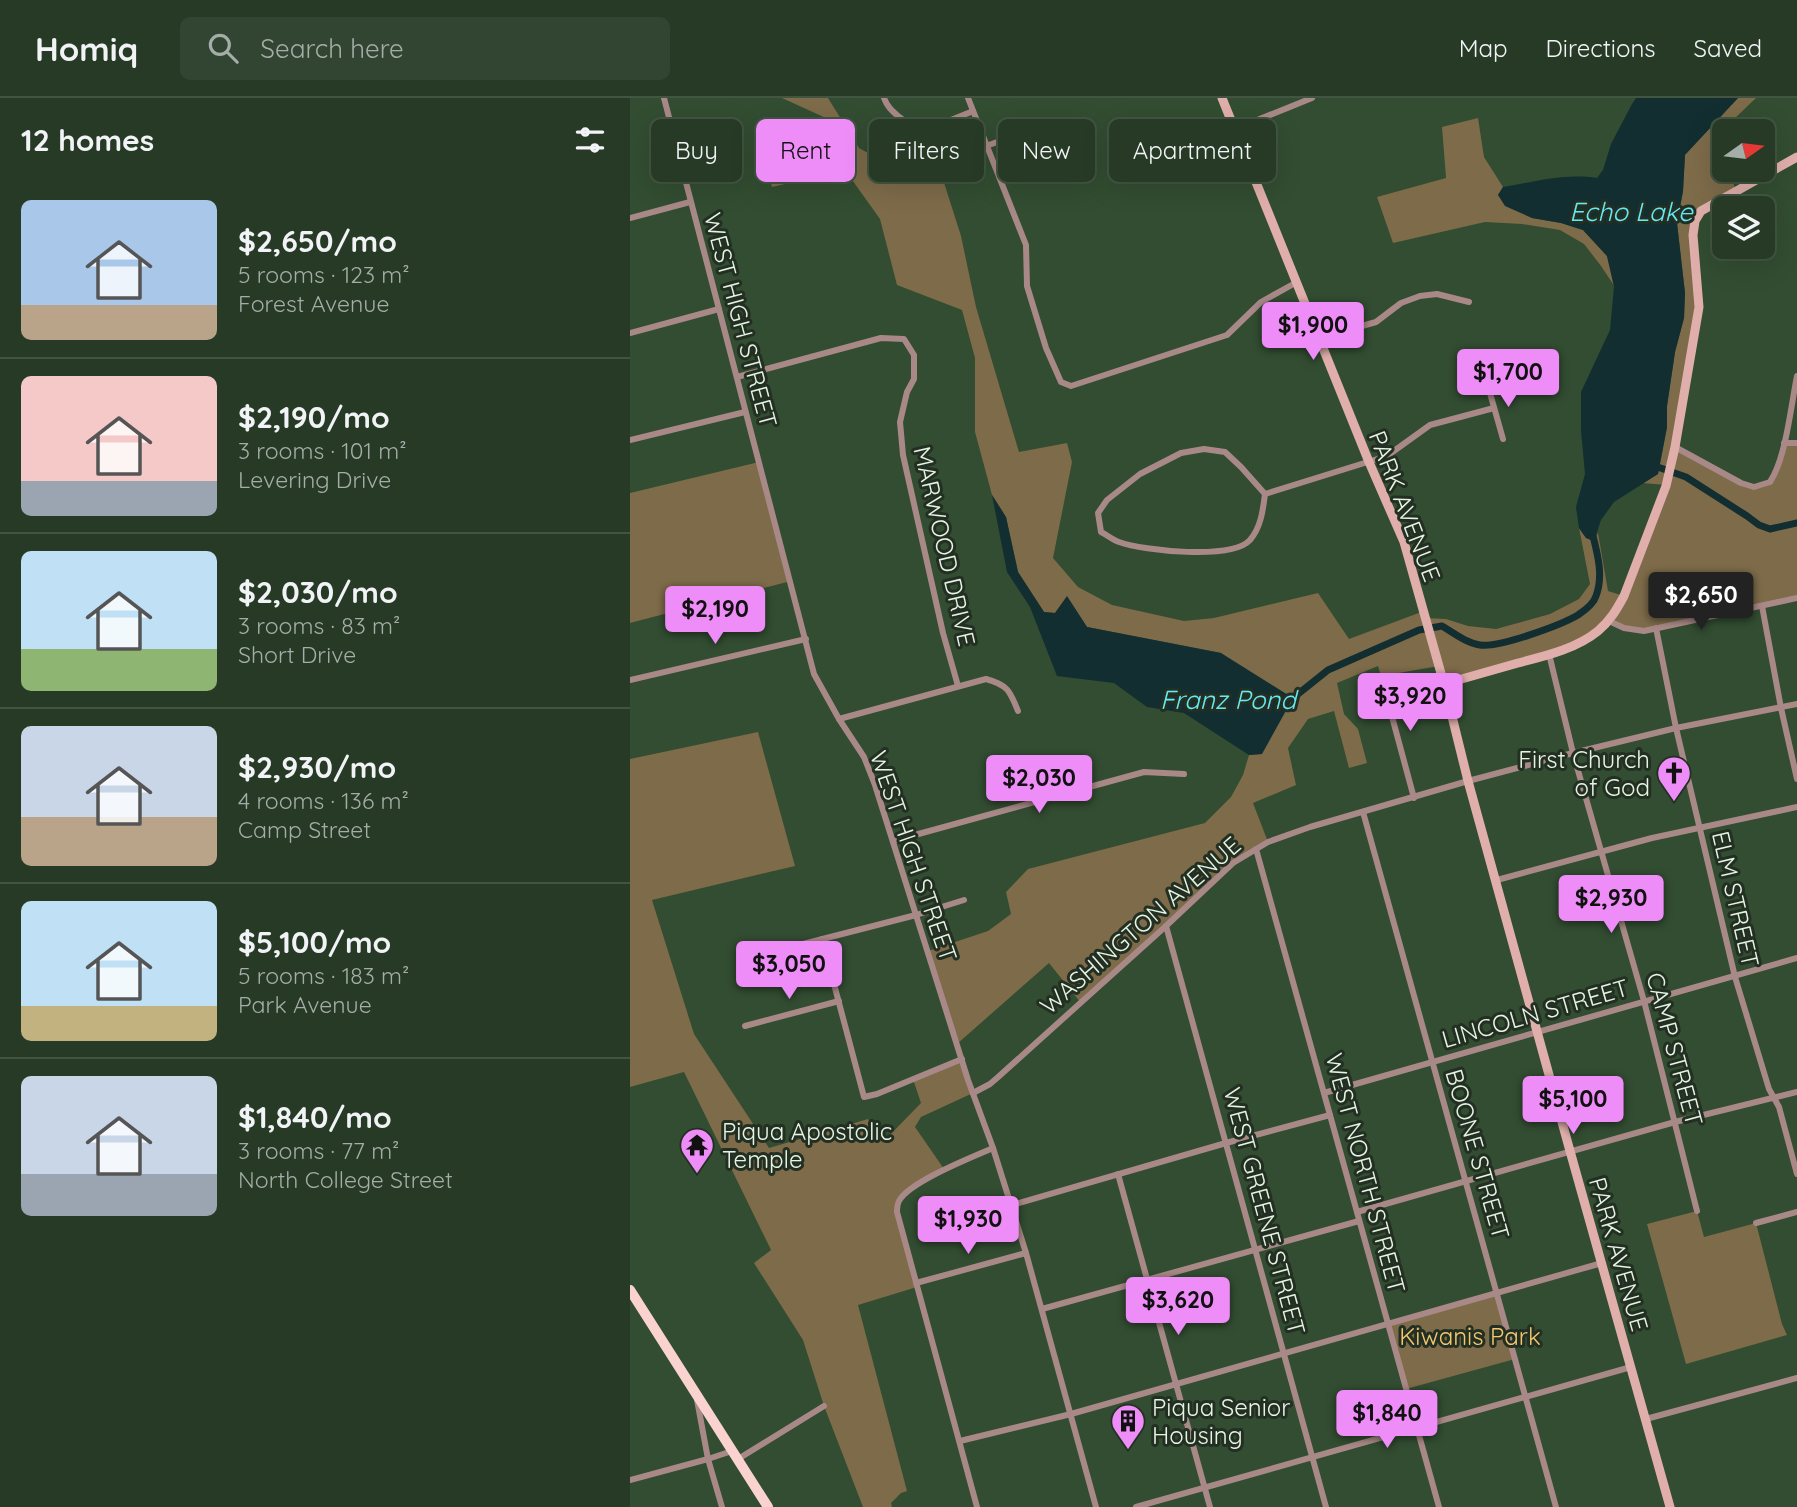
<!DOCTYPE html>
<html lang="en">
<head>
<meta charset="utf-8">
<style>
  body { margin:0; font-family:Quicksand,sans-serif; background:#324532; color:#f1f3f6; height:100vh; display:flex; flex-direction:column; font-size:26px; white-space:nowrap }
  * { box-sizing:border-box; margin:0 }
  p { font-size:23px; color:#a4ada7 }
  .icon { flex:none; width:38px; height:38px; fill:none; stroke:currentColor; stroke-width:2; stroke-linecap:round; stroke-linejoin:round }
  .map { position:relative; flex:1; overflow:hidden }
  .sheet { display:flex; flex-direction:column; background:#263a25; width:630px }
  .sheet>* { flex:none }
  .banner { position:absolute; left:21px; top:21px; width:665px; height:63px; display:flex; gap:14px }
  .needle { width:46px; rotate:76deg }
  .fabs { position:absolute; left:1082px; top:21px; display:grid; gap:14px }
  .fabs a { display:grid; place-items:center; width:63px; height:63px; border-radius:10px; background:#263a25; box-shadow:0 7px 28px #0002,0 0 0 2px #425442; font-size:35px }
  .price { position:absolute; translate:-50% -60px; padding:0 16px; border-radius:7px; background:#ee8cf8; color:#111; font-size:23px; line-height:46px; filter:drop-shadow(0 2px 4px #0008) }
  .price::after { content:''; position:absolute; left:50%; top:42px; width:21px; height:16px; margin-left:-10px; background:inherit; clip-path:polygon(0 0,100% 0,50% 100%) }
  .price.on { background:#222; color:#fff }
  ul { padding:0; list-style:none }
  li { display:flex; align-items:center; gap:21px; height:175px; padding:0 21px }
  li+li { border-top:2px solid #425442 }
  li span { display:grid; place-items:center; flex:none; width:196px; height:140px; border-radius:10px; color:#555 }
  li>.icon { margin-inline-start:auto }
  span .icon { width:84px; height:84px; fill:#fffc; stroke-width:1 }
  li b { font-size:30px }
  h2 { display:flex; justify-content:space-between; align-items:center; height:84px; padding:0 21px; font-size:30px }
  .tag { padding:0 24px; border-radius:10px; background:#263a25; box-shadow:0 7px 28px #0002,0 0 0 2px #425442; font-size:24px; line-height:63px }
  .tag.on { background:#ee8cf8; color:#111 }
  header { display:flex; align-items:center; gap:42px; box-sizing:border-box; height:98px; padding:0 35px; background:#263a25; border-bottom:2px solid #425442 }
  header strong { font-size:33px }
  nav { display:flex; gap:38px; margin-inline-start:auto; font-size:24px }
  .search { width:490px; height:63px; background:#324532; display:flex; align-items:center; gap:18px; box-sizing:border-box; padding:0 24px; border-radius:10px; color:#a4ada7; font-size:26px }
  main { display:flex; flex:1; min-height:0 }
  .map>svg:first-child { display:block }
  .green { fill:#7d6b49 }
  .water { fill:#122e31 }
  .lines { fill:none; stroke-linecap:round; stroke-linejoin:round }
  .canal { stroke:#122e31; stroke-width:7 }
  .street { stroke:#a98987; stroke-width:6 }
  .secondary { stroke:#e0afab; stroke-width:9 }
  .primary { stroke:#fad3d0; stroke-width:10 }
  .labels { text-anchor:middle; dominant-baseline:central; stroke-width:6; stroke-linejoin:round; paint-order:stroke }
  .street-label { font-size:24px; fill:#e5f5e3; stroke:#232f22 }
  .poi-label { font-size:24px; fill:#e5f5e3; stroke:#232f22; text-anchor:start }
  .park-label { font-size:24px; fill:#f2c770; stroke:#232f22 }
  .water-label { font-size:26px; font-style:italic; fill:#65e9f5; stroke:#232f22 }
</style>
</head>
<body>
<header>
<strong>Homiq</strong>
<div class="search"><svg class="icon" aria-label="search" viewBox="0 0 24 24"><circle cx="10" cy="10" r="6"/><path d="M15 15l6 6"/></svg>Search here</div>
<nav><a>Map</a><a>Directions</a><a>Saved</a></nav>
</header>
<main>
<section class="sheet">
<h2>12 homes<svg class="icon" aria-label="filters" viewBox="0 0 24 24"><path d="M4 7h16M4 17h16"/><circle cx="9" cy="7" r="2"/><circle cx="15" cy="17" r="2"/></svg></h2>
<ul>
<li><span style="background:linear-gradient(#a9c7e8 75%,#b9a48a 0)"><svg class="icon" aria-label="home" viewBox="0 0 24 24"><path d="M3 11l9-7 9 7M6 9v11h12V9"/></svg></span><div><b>$2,650/mo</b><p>5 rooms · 123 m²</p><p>Forest Avenue</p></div></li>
<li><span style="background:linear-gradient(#f6c9c9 75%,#9aa5b1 0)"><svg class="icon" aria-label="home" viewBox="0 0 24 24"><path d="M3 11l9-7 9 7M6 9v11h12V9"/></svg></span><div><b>$2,190/mo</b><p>3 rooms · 101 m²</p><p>Levering Drive</p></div></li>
<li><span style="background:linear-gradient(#bfe0f5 70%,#8fb573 0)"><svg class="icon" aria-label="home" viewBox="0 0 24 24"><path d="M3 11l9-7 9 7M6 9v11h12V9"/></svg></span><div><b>$2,030/mo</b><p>3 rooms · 83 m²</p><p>Short Drive</p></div></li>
<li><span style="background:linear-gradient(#c9d6e8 65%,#b9a48a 0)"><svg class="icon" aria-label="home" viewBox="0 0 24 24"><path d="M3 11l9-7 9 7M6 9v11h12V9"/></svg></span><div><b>$2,930/mo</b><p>4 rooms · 136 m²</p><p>Camp Street</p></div></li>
<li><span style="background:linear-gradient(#bfe0f5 75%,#c2b280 0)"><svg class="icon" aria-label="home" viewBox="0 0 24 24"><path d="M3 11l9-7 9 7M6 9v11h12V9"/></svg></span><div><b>$5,100/mo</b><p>5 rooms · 183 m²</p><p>Park Avenue</p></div></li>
<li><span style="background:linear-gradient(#c9d6e8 70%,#9aa5b1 0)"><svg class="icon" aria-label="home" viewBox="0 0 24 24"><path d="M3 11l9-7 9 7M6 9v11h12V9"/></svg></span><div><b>$1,840/mo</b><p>3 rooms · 77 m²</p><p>North College Street</p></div></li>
</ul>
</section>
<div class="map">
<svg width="1167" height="1409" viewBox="0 0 1167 1409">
  <rect width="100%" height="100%" fill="#324d31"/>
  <g class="green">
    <path d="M152,0H198L229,50L270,73L310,72L331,138L346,209L389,354L437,345L442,364L423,460L448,489L482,507L554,523L584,520L688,495L719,541L794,513L796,520L816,521L838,528L866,531L920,516L949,501L960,486L949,430L956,440L964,443L968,435L978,493L994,498L1036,387L1013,385L1028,376L1037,329V308L1045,254L1054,220L1055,195L1047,125L1053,93L1055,56L1108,0H1126L1103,22L1098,33H1094V42L1092,47L1094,54V72H1099L1106,93L1071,113L1065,123L1068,187L1045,349L1124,389L1140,384L1154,345H1167V500L1014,533L979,524L949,545L814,586L809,568L751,578L748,568L707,585L714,616L728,631L737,665L719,670L704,613L678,621L658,650L666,687L623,705L638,744L603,765L451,905L419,865L327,946L298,853L358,833L381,816L376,794L398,771L575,725L601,699L613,677L619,657L632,656L591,555L457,529L437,499L425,515L414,514L388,474L376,419L362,397L345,334V260L332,212L267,187L250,121L215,72L142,89L136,66L203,45L198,21Z"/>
    <path d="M848,20L854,59L873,89L868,97L902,120L931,125L953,132L977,158L985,189L971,168L954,146L930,132L892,126L855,124L763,145L747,99L816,80L812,29Z"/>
    <path d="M129,364L161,483L0,525V395Z"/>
    <path d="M128,634L165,768L22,802L64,936L139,1050L238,1021L255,1042L291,1005L283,981L332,961L343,995L291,1019L285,1029L314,1071L277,1094L267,1106L287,1189L228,1207L277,1393L271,1395L261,1405L262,1409H233L194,1308L173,1242L124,1165L141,1152L54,974L0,989V661Z"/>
    <path d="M1067,1113L1074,1139L1126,1125L1152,1226L1157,1237L1056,1266L1017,1126Z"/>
    <path d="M866,1195L885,1261L776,1291L758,1226Z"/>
  </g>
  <g class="water">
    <path d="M1006,0H1108L1055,57L1053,93L1047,125L1055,195L1054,220L1045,254L1037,308V329L1028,376L984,404L971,422L964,443L956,440L949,430L946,409L955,376L951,333V294L980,232L984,189L977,158L953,132L931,125L902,120L875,108L868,97L873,89C904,84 935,75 967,80L973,72L981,46L1002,6Z"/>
    <path d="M362,397L376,419L388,474L414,514L425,515L437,498L457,529L591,555L663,600L632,656L619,657L554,615L517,609L484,585L427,578L400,509L377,474Z"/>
  </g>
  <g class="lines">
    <g class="canal">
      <path d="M1022,367L1056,379L1117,418L1129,427L1140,431L1167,425"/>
      <path d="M663,600L698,572L789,532L812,528C824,535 836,545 850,547C869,550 931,527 948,517C954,513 964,505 966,498C974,477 967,454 962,434"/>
    </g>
    <g class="street">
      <path d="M34,0L184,576L209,621L234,659L245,687L338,982L363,1050L396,1155L466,1409"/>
      <path d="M254,0C257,8 261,12 268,18C291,39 318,23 343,13"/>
      <path d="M338,0L396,147L397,188L416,250L431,284L441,288L597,237L631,204L667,184"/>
      <path d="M605,31L682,0"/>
      <path d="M356,48L398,33"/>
      <path d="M0,120L60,104"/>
      <path d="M0,235L89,211"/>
      <path d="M690,240L746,224L771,205L790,198L807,196L839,204"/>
      <path d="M107,279L251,240L274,241L284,257V281L277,294L270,324L273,357L313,535L328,588"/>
      <path d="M858,288L873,341"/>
      <path d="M0,342L115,314"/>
      <path d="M1154,345H1167"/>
      <path d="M1045,349L1111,385L1124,389L1140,384C1156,360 1161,307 1167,278"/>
      <path d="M574,351L595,354L611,369L635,396C633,412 631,429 620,442C602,462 514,453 489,444C483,442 477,437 471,434L468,415L477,402L510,376L551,355Z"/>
      <path d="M635,396L757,358L800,327L864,310"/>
      <path d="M1132,508L1151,610L1167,681"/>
      <path d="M979,523L994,530L1014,533L1167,500"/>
      <path d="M1026,530L1046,630L1105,879L1139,991L1149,1009L1167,1076"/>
      <path d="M919,556L943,655L1014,903L1067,1113"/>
      <path d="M751,578L784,700"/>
      <path d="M0,582L176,541"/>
      <path d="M209,621L356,581C378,587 380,593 388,613"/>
      <path d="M733,714L926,1409"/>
      <path d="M263,743L514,674L554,676"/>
      <path d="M626,751L809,1409"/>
      <path d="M867,782L1022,740L1167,709"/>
      <path d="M536,828L696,1409"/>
      <path d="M192,841L234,999L247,996L332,961"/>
      <path d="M142,854L286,817L334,802"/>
      <path d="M115,928L209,903"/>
      <path d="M343,995L360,986L367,980L536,828L603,765L638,744L680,729L838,683L943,655L1046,630L1167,606"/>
      <path d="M694,995L1167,860"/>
      <path d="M488,1076L580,1409"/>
      <path d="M382,1107L596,1045L700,1017"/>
      <path d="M727,1114L1045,1024L1167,994"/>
      <path d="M1126,1125L1167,1114"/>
      <path d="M286,1185L396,1155"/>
      <path d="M412,1211L729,1123"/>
      <path d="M67,1302L78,1361L92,1409"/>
      <path d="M1016,1321L1167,1280"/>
      <path d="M330,1343L441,1316L972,1165"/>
      <path d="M108,1361L194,1308"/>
      <path d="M0,1382L78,1361L102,1353"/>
      <path d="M347,1409L267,1114C267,1110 267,1107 269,1103C279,1084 342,1059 363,1050"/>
      <path d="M506,1409L1001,1269"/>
    </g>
    <g class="secondary">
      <path d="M592,0L739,364L774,444L814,586L838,683L940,1053L1040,1409"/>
      <path d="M814,586C839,579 863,572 888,565C915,558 946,551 968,533C980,523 987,511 994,498L1036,388L1045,349L1069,209L1063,137L1065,123L1071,113L1167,59"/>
    </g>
    <path class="primary" d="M0,1192L138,1409"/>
  </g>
  <defs>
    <g id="church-pin" transform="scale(1.75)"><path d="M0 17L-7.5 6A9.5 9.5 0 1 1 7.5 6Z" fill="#ee8cf8" stroke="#232f22"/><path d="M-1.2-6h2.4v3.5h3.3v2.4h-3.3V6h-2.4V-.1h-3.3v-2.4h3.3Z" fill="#111"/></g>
    <g id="temple-pin" transform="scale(1.75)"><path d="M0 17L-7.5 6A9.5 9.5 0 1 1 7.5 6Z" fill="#ee8cf8" stroke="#232f22"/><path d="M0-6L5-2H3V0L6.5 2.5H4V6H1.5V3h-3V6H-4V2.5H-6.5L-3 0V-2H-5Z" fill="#111"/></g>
    <g id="building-pin" transform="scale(1.75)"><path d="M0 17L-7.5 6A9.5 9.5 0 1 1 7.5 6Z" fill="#ee8cf8" stroke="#232f22"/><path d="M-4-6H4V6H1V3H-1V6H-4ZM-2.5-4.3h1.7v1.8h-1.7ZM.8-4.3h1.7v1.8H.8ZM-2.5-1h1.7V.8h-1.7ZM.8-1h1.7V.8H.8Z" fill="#111"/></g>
  </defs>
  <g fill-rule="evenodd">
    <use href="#church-pin" x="1044" y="675"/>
    <use href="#temple-pin" x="67" y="1047"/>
    <use href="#building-pin" x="498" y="1323"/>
  </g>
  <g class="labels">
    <g class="street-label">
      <text transform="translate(111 222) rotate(75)">WEST HIGH STREET</text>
      <text transform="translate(775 408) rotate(69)">PARK AVENUE</text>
      <text transform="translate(315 448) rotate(77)">MARWOOD DRIVE</text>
      <text transform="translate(284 758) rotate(71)">WEST HIGH STREET</text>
      <text transform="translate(1106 801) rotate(77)">ELM STREET</text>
      <text transform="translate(510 827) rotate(-41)">WASHINGTON AVENUE</text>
      <text transform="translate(905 915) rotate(-16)">LINCOLN STREET</text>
      <text transform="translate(1045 951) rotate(75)">CAMP STREET</text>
      <text transform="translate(848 1056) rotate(74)">BOONE STREET</text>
      <text transform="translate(736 1075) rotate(75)">WEST NORTH STREET</text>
      <text transform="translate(635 1113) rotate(75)">WEST GREENE STREET</text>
      <text transform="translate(989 1156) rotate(74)">PARK AVENUE</text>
    </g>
    <g class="poi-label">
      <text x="1020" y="661" text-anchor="end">First Church<tspan x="1020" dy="28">of God</tspan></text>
      <text x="92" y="1033">Piqua Apostolic<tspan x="92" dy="28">Temple</tspan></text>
      <text x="522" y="1309">Piqua Senior<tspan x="522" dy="28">Housing</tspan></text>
    </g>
    <g class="park-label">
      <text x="840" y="1238">Kiwanis Park</text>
    </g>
    <g class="water-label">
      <text x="1001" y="113">Echo Lake</text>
      <text x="598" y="601">Franz Pond</text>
    </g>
  </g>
</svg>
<div class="fabs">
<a><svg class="needle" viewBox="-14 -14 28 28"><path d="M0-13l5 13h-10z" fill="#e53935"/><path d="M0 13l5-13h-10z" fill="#a4ada7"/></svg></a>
<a><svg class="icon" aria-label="layers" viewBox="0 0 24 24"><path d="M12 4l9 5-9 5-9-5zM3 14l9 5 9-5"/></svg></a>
</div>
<b class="price" style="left:683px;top:264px">$1,900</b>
<b class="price" style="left:878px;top:311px">$1,700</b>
<b class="price on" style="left:1071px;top:534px">$2,650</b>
<b class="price" style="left:85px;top:548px">$2,190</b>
<b class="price" style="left:780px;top:635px">$3,920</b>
<b class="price" style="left:409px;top:717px">$2,030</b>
<b class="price" style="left:981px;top:837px">$2,930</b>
<b class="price" style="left:159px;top:903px">$3,050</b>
<b class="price" style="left:943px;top:1038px">$5,100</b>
<b class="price" style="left:338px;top:1158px">$1,930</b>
<b class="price" style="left:548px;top:1239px">$3,620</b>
<b class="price" style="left:757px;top:1352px">$1,840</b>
<div class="banner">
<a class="tag">Buy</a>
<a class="tag on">Rent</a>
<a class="tag">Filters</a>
<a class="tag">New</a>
<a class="tag">Apartment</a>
</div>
</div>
</main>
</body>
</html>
